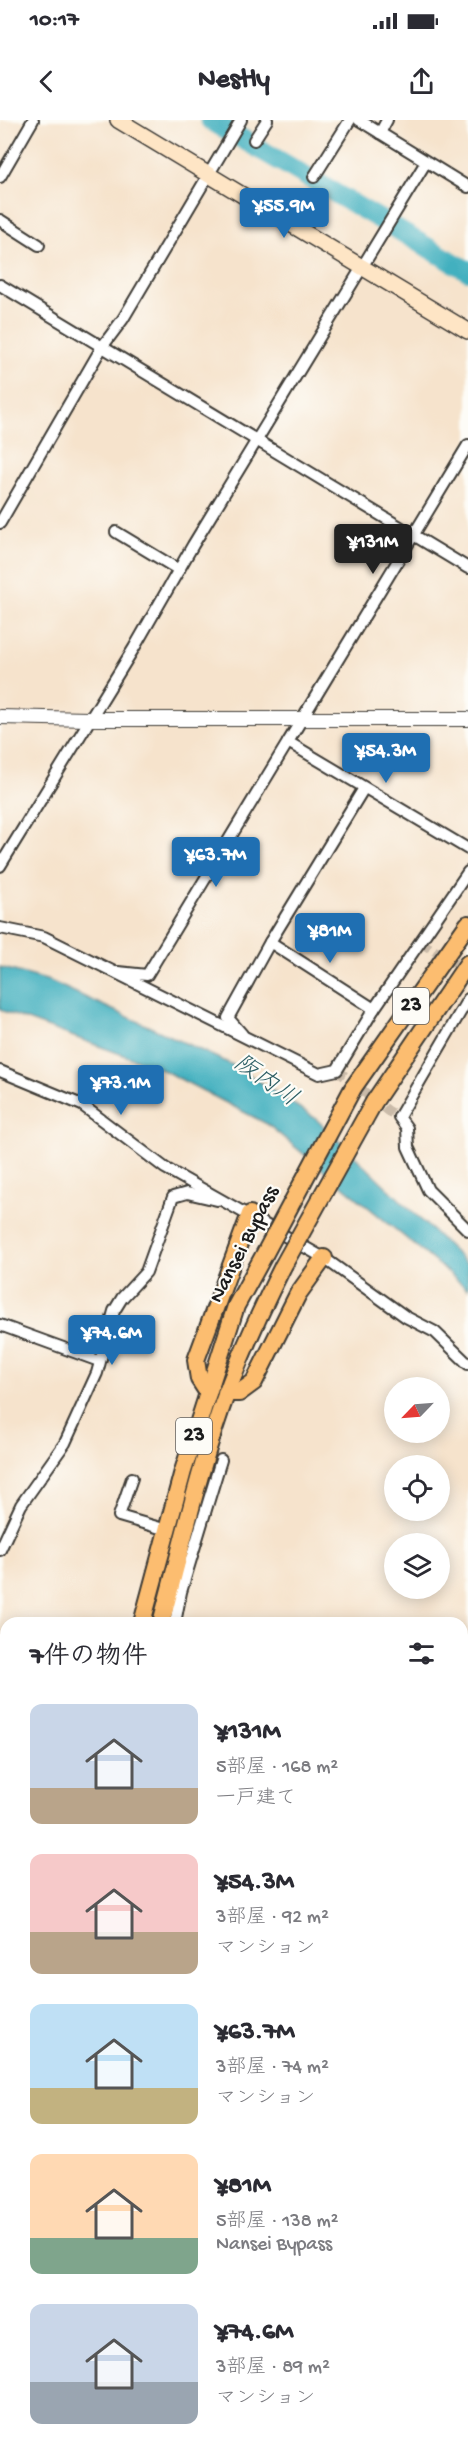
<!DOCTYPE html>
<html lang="ja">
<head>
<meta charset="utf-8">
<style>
  body { margin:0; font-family:"Gochi Hand","Klee One",sans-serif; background:#f2f2f3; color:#2b2b33; height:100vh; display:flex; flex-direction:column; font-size:22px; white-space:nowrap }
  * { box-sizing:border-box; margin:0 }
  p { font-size:20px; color:#7c7c81 }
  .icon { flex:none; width:33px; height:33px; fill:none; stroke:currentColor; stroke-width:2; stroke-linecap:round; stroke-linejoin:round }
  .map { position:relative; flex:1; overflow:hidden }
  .details { position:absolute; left:0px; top:1497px; width:468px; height:836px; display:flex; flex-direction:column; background:#fff; border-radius:18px 18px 0 0; box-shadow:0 3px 15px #0003 }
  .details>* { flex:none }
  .needle { width:39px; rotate:245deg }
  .controls { position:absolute; left:384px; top:1257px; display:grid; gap:12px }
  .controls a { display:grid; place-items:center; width:66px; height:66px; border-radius:50%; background:#fff; box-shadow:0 3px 15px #0003; font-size:30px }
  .price { position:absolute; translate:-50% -51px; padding:0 14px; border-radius:6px; background:#1f6fb2; color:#fff; font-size:20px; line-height:39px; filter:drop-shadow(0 2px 3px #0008) }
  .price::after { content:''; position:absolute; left:50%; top:36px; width:18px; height:14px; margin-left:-9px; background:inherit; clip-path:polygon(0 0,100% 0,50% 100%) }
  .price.selected { background:#222; color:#fff }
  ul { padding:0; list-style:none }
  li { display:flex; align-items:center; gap:18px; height:150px; padding:0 30px }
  li span { display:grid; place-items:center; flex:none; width:168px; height:120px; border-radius:12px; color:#555 }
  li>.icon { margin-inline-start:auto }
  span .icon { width:72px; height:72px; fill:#fffc; stroke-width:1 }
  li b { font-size:26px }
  h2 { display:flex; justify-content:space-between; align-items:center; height:72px; padding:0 30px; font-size:26px }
  .status { display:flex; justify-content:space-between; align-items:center; height:42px; padding:0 30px; background:#fff; direction:ltr }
  .status svg { height:16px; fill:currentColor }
  header { display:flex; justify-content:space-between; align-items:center; height:78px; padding:0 30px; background:#fff; font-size:27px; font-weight:700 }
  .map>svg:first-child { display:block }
  .water { fill:#42b0bf; stroke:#2f666e; stroke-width:1.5 }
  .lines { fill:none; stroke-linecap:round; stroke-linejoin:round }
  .river { stroke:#42b0bf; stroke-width:20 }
  .minor-tunnel { stroke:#cabba9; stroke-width:10; stroke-dasharray:10 5; stroke-linecap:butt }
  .minor-casing { stroke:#3d3a36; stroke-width:14 }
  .tertiary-casing { stroke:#3d3a36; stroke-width:16 }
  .secondary-casing { stroke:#3d3a36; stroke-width:18 }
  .trunk-casing { stroke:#3d3a36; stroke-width:20 }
  .minor { stroke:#fff; stroke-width:10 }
  .tertiary { stroke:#fff; stroke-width:14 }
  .secondary { stroke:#fee5c5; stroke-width:15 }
  .trunk { stroke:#fcbd6f; stroke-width:16 }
  .trunk-bridge-casing { stroke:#3d3a36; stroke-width:20; stroke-linecap:butt }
  .trunk-bridge { stroke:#fcbd6f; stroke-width:16 }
  .labels { text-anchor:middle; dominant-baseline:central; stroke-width:4.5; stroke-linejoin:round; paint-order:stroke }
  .shield { fill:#fdfcf7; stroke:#605f5e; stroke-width:1.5 }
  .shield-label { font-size:21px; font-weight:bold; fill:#1c1c1c }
  .street-label { font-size:22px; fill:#1c1c1c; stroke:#fdfcf7 }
  .water-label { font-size:24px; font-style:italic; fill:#2d5f65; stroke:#fdfcf7 }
</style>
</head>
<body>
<div class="status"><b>10:17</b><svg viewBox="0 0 49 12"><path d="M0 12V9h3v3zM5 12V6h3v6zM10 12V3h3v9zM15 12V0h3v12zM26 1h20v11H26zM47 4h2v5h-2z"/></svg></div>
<header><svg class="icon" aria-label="back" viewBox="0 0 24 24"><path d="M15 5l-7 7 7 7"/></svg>Nestly<svg class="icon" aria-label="share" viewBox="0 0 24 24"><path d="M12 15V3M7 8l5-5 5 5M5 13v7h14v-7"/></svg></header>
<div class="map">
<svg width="468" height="2332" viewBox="0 0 468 2332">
  <rect width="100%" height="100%" fill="#fdfcf7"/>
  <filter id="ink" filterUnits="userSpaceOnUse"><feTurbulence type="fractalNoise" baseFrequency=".0167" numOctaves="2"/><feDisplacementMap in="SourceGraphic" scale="12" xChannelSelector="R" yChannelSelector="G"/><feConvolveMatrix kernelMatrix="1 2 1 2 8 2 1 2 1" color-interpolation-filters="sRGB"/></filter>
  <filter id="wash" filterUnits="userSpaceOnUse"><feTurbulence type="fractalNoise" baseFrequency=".008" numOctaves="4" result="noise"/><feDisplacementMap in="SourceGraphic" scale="24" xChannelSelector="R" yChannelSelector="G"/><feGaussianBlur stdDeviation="1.35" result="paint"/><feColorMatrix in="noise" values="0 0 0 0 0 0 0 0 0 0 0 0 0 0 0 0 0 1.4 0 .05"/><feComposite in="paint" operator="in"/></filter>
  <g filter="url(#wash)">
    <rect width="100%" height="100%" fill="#f6e3cc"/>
    <path class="water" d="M0,847L50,861L237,947L315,998L468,1145V1169L267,1004L159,948L0,890Z"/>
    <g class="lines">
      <g class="river">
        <path d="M210,0L468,151"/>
        <path d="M458,2332L468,2328"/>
      </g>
    </g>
  </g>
  <g filter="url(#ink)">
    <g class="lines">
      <g class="minor-tunnel">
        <path d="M421,823L468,850"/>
        <path d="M337,950L388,991L399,997"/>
      </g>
      <g class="minor-casing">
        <g id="minor">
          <path d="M359,0L468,67"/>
          <path d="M380,13L387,0"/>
          <path d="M254,20L267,0"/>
          <path d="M0,57L33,0"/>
          <path d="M314,57L350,0"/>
          <path d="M0,100L39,125"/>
          <path d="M0,165L468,448"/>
          <path d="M468,325L288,622L468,729"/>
          <path d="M0,403L102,227L123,199L241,0"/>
          <path d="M116,412L179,450"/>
          <path d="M0,746L134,528L193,425L426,42"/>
          <path d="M0,808L44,817L319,954L337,950L374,889L468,752"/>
          <path d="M270,822L374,889"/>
          <path d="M118,852L147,855L288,622"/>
          <path d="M468,879L399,997L407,1008L408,1027L428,1070L468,1110"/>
          <path d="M242,914L228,898L270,822L364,668"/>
          <path d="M0,951L82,985L165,1048L324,1138L406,1197L435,1212L468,1244"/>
          <path d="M0,1205L99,1241"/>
          <path d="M132,1358L119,1396L167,1410"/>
          <path d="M0,1430L21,1385L65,1323L97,1253L114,1191L122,1178L146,1152L173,1077L187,1073L217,1080"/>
          <path d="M175,1503L181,1472L221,1340"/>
          <path d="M462,1798L468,1795"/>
          <path d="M0,1811L6,1812"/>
          <path d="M0,2008L6,2018"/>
          <path d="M464,2049L468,2050"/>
          <path d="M462,2127L468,2113"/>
          <path d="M462,2227L468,2221"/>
          <path d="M462,2320L468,2316"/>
          <path d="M272,2326L275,2332"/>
          <path d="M365,2332L371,2326"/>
          <path d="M449,2332L453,2326"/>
        </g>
      </g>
      <g class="tertiary-casing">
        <path id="tertiary" d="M0,597L89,599H468"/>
      </g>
      <g class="secondary-casing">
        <path id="secondary" d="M118,0L468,211"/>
      </g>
      <g class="trunk-casing">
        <g id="trunk">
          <path d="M353,968L468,804"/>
          <path d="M374,982L468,843"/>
          <path d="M208,1273L199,1259L196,1240L250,1094"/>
          <path d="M226,1273H239L254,1262L298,1174L324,1138"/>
          <path d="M142,1503L183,1351L208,1273L236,1186L264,1135"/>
          <path d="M161,1503C182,1426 199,1347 227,1272C243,1229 262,1188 283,1146"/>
          <path d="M88,2332V2326"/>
          <path d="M105,2332V2326"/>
        </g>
      </g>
      <use href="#minor" class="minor"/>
      <use href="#tertiary" class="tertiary"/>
      <use href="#secondary" class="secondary"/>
      <use href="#trunk" class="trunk"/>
      <g class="trunk-bridge-casing">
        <g id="trunk-bridge">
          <path d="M264,1135L353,968"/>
          <path d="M283,1146L374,982"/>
        </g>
      </g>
      <use href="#trunk-bridge" class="trunk-bridge"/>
    </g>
  </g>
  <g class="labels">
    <g class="shield">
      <rect x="393" y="868" width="36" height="36" rx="4.5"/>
      <rect x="176" y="1298" width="36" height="36" rx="4.5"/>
    </g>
    <g class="shield-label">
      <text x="411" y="886">23</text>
      <text x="194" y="1316">23</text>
    </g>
    <g class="street-label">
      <text transform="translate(245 1125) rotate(-63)">Nansei Bypass</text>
    </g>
    <g class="water-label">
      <text transform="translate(265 962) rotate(35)">阪内川</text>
    </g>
  </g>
</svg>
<div class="controls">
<a><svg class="needle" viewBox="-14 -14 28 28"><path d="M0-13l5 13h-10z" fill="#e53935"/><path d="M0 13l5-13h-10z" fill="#7c7c81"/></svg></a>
<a><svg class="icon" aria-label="locate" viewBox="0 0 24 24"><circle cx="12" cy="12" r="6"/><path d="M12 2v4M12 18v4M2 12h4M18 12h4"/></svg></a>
<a><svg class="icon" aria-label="layers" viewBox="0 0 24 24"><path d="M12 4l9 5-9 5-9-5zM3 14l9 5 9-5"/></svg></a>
</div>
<b class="price" style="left:284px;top:119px">¥55.9M</b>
<b class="price selected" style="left:373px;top:455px">¥131M</b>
<b class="price" style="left:386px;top:664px">¥54.3M</b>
<b class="price" style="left:216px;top:768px">¥63.7M</b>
<b class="price" style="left:330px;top:844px">¥81M</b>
<b class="price" style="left:121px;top:996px">¥73.1M</b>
<b class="price" style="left:112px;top:1246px">¥74.6M</b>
<section class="details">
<h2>7件の物件<svg class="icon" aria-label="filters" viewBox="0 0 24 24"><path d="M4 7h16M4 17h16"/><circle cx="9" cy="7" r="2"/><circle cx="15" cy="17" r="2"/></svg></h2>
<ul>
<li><span style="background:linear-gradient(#c9d6e8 70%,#b9a48a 0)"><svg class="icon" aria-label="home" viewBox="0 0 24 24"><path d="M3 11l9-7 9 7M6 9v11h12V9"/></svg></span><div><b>¥131M</b><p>5部屋 · 168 m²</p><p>一戸建て</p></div></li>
<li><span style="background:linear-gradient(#f6c9c9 65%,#b9a48a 0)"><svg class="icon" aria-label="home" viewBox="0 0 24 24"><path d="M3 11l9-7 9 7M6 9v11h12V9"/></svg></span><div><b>¥54.3M</b><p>3部屋 · 92 m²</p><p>マンション</p></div></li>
<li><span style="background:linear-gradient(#bfe0f5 70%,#c2b280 0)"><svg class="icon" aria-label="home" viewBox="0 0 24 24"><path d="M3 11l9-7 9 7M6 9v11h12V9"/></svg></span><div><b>¥63.7M</b><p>3部屋 · 74 m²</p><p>マンション</p></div></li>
<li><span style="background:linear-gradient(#ffd9b3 70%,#7fa58c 0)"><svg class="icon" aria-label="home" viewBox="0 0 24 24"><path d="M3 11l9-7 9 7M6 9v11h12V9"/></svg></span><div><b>¥81M</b><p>5部屋 · 138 m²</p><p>Nansei Bypass</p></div></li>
<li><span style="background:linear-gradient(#c9d6e8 65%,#9aa5b1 0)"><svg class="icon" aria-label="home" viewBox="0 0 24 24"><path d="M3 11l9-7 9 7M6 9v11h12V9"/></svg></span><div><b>¥74.6M</b><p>3部屋 · 89 m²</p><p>マンション</p></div></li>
</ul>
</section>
</div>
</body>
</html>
